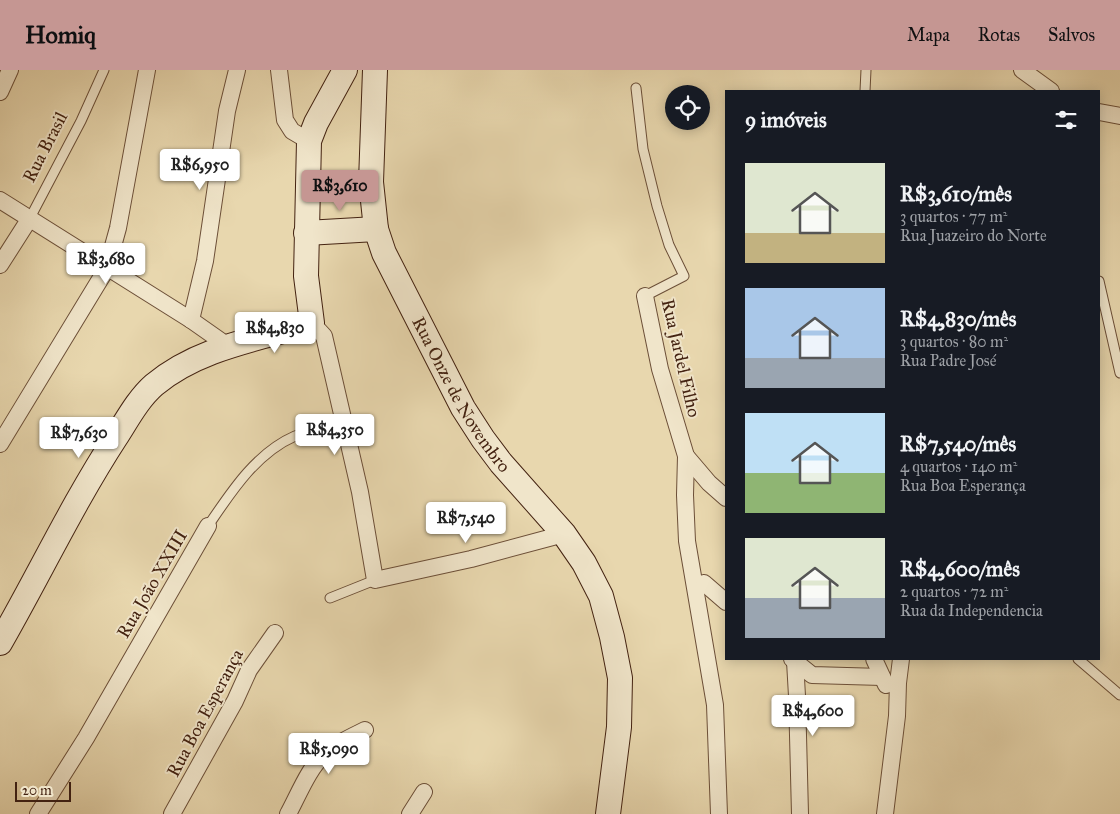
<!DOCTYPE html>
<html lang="pt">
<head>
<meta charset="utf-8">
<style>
  body { margin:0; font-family:"IM FELL Great Primer",serif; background:#20242c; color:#f1f3f6; height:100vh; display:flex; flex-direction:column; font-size:19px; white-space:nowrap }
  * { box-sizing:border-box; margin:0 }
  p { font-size:16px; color:#9ea1a6 }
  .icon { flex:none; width:28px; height:28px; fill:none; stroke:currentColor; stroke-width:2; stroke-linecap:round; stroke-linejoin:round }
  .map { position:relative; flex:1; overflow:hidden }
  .sheet { position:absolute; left:725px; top:20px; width:375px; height:570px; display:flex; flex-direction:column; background:#171b24; border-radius:0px; box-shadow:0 2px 12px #0003 }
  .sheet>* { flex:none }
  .tools { position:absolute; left:665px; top:15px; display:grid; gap:10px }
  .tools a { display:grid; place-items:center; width:45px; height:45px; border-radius:50%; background:#171b24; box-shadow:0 2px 12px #0003; font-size:25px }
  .scale { position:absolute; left:15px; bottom:12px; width:56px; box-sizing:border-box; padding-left:5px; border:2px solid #432211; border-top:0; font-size:14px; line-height:18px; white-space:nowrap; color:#432211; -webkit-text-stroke:4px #f0e5ca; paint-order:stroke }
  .price { position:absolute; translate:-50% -42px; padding:0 11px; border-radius:5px; background:#fff; color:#222; font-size:16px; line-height:32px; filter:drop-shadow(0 1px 2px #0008) }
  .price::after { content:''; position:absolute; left:50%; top:30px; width:15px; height:11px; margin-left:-8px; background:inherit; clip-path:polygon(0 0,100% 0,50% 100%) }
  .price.selected { background:#c59692; color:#111 }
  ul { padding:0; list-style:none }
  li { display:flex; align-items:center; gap:15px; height:125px; padding:0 20px }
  li span { display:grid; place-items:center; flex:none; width:140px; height:100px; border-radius:0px; color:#555 }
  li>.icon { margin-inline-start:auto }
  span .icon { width:60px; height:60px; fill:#fffc; stroke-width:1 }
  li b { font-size:21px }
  h2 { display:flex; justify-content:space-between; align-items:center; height:60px; padding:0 20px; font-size:21px }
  header { display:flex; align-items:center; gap:30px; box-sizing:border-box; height:70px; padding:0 25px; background:#c59692; color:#111 }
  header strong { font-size:24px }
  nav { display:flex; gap:28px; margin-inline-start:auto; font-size:18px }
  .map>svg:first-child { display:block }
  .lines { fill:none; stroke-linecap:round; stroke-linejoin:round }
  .lane-casing { stroke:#6c4f38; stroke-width:11 }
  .street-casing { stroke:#6c4f38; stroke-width:18 }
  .secondary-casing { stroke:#432211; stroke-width:26 }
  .lane { stroke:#f0e5ca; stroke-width:9 }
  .street { stroke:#f0e5ca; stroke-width:16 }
  .secondary { stroke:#f0e5ca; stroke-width:24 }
  .labels { text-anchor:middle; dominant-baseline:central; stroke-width:4; stroke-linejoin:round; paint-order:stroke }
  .street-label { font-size:18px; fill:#432211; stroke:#f0e5ca }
</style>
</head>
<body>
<header>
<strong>Homiq</strong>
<nav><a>Mapa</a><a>Rotas</a><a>Salvos</a></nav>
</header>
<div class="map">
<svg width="1120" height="744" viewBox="0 0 1120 744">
  <rect width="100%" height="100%" fill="#e8d7ae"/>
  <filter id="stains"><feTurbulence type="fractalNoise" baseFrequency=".004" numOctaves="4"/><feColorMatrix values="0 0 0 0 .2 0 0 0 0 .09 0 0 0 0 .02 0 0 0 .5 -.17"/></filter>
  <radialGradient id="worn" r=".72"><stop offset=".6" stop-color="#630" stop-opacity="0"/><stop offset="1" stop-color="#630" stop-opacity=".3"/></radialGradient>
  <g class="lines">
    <g class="lane-casing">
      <g id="lane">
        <path d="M636,18L643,79L657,136L669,175L684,206L645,226"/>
        <path d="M865,21L866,0"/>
        <path d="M30,148L81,51L104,0"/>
        <path d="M1099,211L1120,303"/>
        <path d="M208,456C231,422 256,383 295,366C310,360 328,357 344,352"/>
        <path d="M330,528L375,510"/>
        <path d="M1078,589L1120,625"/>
      </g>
    </g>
    <g class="street-casing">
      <g id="street">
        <path d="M279,0L285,50L292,61L309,71"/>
        <path d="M1022,0L1051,21"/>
        <path d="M0,22L10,0"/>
        <path d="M1099,42L1120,46"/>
        <path d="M0,130L191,250L228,276"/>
        <path d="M0,195L30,148"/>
        <path d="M645,226L660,299L686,386L685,425L687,471L715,635L719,744"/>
        <path d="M191,250L205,191L227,41L237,0"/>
        <path d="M312,253L324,266L360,422L375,510L471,489L564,464"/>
        <path d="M0,374L107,198L118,158L147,0"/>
        <path d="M686,386L709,413L726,428"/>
        <path d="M704,513L726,532"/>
        <path d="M792,589L812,605L882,607"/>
        <path d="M874,589L886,615"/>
        <path d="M795,591L797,626L800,744"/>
        <path d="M38,744L86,668L208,456"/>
        <path d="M172,744L235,631L249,600L275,563"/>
        <path d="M288,744C298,726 309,697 325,684C337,673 351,667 365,660"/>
        <path d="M410,744L424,722"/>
        <path d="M885,744L897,646L898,613L901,589"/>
      </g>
    </g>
    <g class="secondary-casing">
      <g id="secondary">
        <path id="s1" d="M375,0L371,112L376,159L384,183L463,338L483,369L501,393L564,464L584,493L601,526L612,567L620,608L619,657L608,744"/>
        <path d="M306,163L376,159"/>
        <path d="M0,573C39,505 73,433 116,367C127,350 138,329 154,315C198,278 258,269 312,253L306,206L309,71L316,53L345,0"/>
      </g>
    </g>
    <use href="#lane" class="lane"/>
    <use href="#street" class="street"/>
    <use href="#secondary" class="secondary"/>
  </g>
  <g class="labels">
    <g class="street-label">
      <text transform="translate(45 77) rotate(-63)">Rua Brasil</text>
      <text transform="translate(681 288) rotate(77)">Rua Jardel Filho</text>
      <text stroke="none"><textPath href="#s1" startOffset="346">Rua Onze de Novembro</textPath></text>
      <text transform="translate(152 514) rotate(-60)">Rua João XXIII</text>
      <text transform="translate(205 643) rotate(-62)">Rua Boa Esperança</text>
    </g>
  </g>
  <rect width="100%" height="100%" filter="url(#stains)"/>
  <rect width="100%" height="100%" fill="url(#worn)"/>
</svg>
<div class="tools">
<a><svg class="icon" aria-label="locate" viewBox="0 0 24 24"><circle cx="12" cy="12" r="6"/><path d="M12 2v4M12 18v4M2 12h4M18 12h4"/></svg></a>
</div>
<div class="scale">20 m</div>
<b class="price" style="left:200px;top:121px">R$6,950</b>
<b class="price selected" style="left:340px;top:142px">R$3,610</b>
<b class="price" style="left:106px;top:215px">R$3,680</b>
<b class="price" style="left:275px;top:284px">R$4,830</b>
<b class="price" style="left:335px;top:386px">R$4,350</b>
<b class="price" style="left:79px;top:389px">R$7,630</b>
<b class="price" style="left:466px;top:474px">R$7,540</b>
<b class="price" style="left:813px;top:667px">R$4,600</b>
<b class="price" style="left:329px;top:705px">R$5,090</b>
<section class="sheet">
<h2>9 imóveis<svg class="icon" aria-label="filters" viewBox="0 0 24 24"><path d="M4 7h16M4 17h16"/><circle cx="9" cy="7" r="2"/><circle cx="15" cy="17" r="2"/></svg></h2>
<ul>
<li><span style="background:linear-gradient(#dfe7d0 70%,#c2b280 0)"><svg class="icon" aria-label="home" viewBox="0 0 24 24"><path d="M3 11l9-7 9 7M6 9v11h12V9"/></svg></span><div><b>R$3,610/mês</b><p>3 quartos · 77 m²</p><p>Rua Juazeiro do Norte</p></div></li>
<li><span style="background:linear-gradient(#a9c7e8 70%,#9aa5b1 0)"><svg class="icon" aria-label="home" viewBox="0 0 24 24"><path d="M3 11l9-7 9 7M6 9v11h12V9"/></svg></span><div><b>R$4,830/mês</b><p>3 quartos · 80 m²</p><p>Rua Padre José</p></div></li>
<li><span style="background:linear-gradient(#bfe0f5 60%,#8fb573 0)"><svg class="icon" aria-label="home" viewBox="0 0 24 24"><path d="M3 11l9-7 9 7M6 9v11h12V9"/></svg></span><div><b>R$7,540/mês</b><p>4 quartos · 140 m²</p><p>Rua Boa Esperança</p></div></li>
<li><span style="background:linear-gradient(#dfe7d0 60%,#9aa5b1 0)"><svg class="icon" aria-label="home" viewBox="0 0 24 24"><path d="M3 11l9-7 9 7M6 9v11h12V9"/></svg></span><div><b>R$4,600/mês</b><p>2 quartos · 72 m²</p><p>Rua da Independencia</p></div></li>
</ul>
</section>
</div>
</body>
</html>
